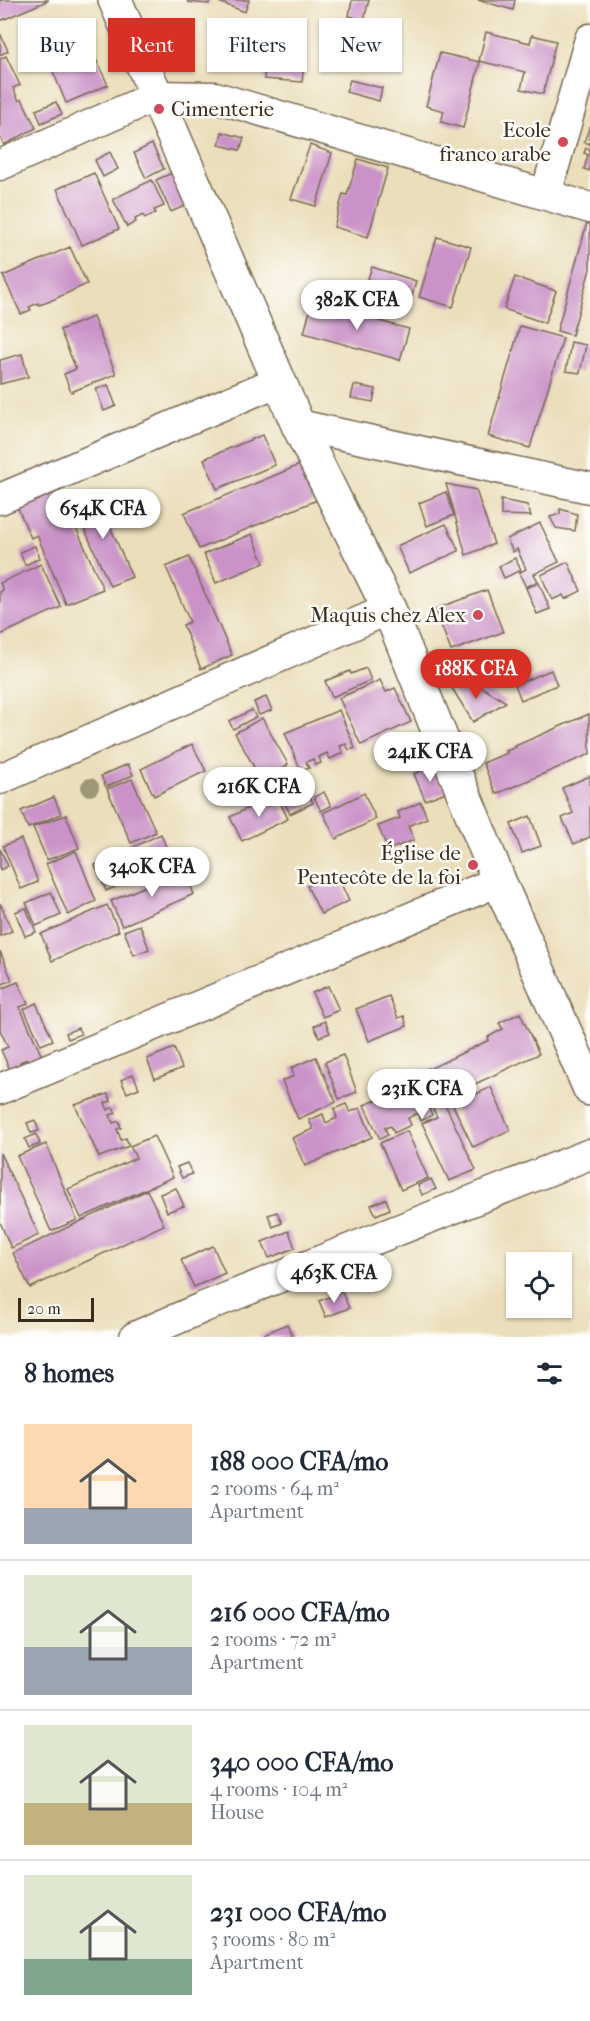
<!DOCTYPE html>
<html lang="en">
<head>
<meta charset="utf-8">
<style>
  body { margin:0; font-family:"IM FELL French Canon",serif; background:#f2f2f3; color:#1f2937; height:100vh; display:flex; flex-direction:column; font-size:22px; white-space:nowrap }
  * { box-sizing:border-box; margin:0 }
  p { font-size:20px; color:#747a83 }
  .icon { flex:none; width:33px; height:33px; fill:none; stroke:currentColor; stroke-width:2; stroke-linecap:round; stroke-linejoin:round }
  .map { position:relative; height:1337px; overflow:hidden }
  .drawer { display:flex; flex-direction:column; background:#fff; flex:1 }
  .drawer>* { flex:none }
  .top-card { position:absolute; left:18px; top:18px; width:555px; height:54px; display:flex; gap:12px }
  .tools { position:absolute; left:506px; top:1252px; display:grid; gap:12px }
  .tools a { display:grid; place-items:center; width:66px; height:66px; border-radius:0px; background:#fff; box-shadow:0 2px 4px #0004; font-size:30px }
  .scale { position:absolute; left:18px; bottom:15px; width:76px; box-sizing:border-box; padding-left:6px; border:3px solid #3b2a1e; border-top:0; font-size:16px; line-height:21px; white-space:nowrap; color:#3b2a1e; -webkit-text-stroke:4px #fdfcf7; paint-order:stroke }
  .price { position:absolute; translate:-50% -51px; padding:0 14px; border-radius:21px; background:#fff; color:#222; font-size:20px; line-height:39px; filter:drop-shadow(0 2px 3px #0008) }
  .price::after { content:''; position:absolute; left:50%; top:36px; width:18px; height:14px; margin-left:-9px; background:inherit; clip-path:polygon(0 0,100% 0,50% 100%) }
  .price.on { background:#d93025; color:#fff }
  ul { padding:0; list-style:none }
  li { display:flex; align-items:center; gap:18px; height:150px; padding:0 24px }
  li+li { border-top:2px solid #e0e1e3 }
  li span { display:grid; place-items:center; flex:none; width:168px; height:120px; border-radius:0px; color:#555 }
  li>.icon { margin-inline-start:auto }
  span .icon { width:72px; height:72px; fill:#fffc; stroke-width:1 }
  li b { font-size:26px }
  h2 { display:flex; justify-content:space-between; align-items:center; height:72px; padding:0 24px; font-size:26px }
  .pill { padding:0 21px; border-radius:0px; background:#fff; box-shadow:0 2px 4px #0004; font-size:21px; line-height:54px }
  .pill.on { background:#d93025; color:#fff }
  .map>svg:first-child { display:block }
  .building { fill:#ca92c8 }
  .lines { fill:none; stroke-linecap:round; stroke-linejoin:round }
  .minor-casing { stroke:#796955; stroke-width:33 }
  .tertiary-casing { stroke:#796955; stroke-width:36 }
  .minor { stroke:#fff; stroke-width:30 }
  .tertiary { stroke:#fff; stroke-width:33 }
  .tree { fill:#9d9775 }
  .poi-dot { fill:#d1495b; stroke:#fdfcf7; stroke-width:2 }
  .labels { text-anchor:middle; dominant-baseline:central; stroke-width:5; stroke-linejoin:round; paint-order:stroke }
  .poi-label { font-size:21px; fill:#3b2a1e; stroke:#fdfcf7; text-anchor:end }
</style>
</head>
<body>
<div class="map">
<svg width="590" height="1337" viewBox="0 0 590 1337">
  <rect width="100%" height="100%" fill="#fdfcf7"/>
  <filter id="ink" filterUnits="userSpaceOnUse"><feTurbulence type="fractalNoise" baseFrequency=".0167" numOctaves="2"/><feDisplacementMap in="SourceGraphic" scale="12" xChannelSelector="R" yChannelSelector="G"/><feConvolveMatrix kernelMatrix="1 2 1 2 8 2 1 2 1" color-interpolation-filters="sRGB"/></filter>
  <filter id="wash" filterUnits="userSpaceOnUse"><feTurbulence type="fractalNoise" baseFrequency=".008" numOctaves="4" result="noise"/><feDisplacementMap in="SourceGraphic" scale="24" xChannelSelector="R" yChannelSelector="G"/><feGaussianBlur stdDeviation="1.35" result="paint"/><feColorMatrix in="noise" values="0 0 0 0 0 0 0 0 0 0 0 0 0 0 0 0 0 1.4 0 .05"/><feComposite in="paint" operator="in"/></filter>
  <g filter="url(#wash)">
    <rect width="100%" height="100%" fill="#ebdebb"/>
    <g id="blocks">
      <g class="building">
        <path d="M0,0H49L0,21Z"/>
        <path d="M188,0H210L209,4L188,2Z"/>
        <path d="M220,0H249L245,12L219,2Z"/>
        <path d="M352,0H369L364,20L349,16Z"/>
        <path d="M478,0H515L513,10Z"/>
        <path d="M486,32L530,43L532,35L556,41L543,94L521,89L525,72L479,61Z"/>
        <path d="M0,33L8,51L0,55Z"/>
        <path d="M85,36L108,85L66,103L45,52Z"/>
        <path d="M440,53L480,62L463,128L441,122L444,111L426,106Z"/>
        <path d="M6,56L20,85L13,88L19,101L22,99L36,128L4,145L0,137V59Z"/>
        <path d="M265,63L304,66L302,82L264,79Z"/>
        <path d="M350,80L382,88L379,101L346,92Z"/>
        <path d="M56,102L62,114L41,123L36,110Z"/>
        <path d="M590,126V144L584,142Z"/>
        <path d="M222,132L244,138L240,150L219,145Z"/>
        <path d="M152,144L164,169L146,178L134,153Z"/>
        <path d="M310,145L332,153L316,206L291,199Z"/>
        <path d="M586,148L590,149V171L584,169L588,155L584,153Z"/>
        <path d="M110,152L118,169L103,177L95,160Z"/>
        <path d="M358,159L388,168L368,237L334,227L343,194L347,195Z"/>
        <path d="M176,171L191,203L171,212L156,180Z"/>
        <path d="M94,173L119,229L82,245L57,189Z"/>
        <path d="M152,180L164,206L154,210L156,213L145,218L143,215L135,219L136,222L127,227L113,199Z"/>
        <path d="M587,223L590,224V269L572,335L557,331Z"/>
        <path d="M437,237L471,247L453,307L419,297Z"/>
        <path d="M70,247L87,284L48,302L39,305L38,303L29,307L31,310L21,314L3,276Z"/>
        <path d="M372,267L416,281L409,308L362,295Z"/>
        <path d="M515,277L556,291L545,323L504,309Z"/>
        <path d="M312,303L409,329L400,360L304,333Z"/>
        <path d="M93,317L116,374L71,392L64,374L76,369L60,330Z"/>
        <path d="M520,326L563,338L530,448L488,436Z"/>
        <path d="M571,342L586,345L580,373L566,371Z"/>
        <path d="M22,354L28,377L0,384V360Z"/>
        <path d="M108,385L116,406L104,411L96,389Z"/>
        <path d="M354,385L376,389L373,402L351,398Z"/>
        <path d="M262,435L275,465L217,489L204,459Z"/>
        <path d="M302,464L317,500L199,549L184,513Z"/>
        <path d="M57,484L103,589L66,604L37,535L31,538L15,502Z"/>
        <path d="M446,484L476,490L494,544L466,555Z"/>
        <path d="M446,492L454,515L427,526L419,503Z"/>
        <path d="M96,494L132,577L110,586L73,503Z"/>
        <path d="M501,500L527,505L531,516L501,515Z"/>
        <path d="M560,509L577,514L575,531L556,528L550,517L560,514Z"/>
        <path d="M540,523L559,562L534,574L538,581L526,587L519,573L526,569L517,549L513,552L507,539Z"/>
        <path d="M446,524L459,551L409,573L397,546Z"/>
        <path d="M252,534L264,563L216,583L204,554Z"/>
        <path d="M35,546L40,558L25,565L20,552Z"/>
        <path d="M189,557L232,655L201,669L183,625L190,622L166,567Z"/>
        <path d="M515,558L521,570L504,578L499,566Z"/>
        <path d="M568,562L581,591L565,599L563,595L552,600L541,575Z"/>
        <path d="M41,564L61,607L0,635V592L3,590L0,583Z"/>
        <path d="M539,583L550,609L537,614L526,588Z"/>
        <path d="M487,590L503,632L451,651L435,609Z"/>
        <path d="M366,668L371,680L332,697L325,681L350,671L351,674Z"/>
        <path d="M551,670L557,685L521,700L515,685Z"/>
        <path d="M380,680L386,692L395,688L411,722L361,745L339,698Z"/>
        <path d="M473,682L506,702L473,722L450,685Z"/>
        <path d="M266,697L272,710L259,715L254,702Z"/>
        <path d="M252,710L256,717L233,729L229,721Z"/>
        <path d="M339,710L355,748L349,750L346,744L340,746L343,753L330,759L327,753L319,757L321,763L315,765L313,759L306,762L309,768L301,771L285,733Z"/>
        <path d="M589,714L590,754L496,794L483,763L507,753L506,751L516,747L515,746Z"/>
        <path d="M262,718L288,764L276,776L263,783L235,733Z"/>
        <path d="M192,744L206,771L154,796L141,769Z"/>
        <path d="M128,764L133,775L106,787L101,776Z"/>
        <path d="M435,765L446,792L425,800L414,774Z"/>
        <path d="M590,776V837L574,844L562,818L573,813L562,788Z"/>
        <path d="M300,777L313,803L290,814L278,787Z"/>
        <path d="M132,779L156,832L131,843L107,789Z"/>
        <path d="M324,792L331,806L321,811L314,797Z"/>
        <path d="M364,793L376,819L336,839L323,813Z"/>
        <path d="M276,794L288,819L242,841L230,817Z"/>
        <path d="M54,797L61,814L28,828L21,811Z"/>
        <path d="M421,802L427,818L408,826L414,840L388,850L378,826L400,818L398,812Z"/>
        <path d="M66,815L79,848L47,860L33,827Z"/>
        <path d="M530,816L541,846L522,853L511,824Z"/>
        <path d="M161,834L172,862L106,891L95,865Z"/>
        <path d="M21,839L38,882L21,889L3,846Z"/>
        <path d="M0,849L8,866L0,870Z"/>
        <path d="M76,851L96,901L68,915L46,864Z"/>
        <path d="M184,870L194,894L122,926L111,901Z"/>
        <path d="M336,873L349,901L321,914L307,886Z"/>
        <path d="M51,892L61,915L36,926L26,903Z"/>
        <path d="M0,903L12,931L0,936Z"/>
        <path d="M107,905L119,931L52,961L41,934Z"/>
        <path d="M26,908L36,932L25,936L15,912Z"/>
        <path d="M140,925L149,949L134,955L124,931Z"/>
        <path d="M0,951L12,980L0,985Z"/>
        <path d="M18,982L28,1004L20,1007L43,1059L29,1065L27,1059L20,1062L22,1067L11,1072L1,1050L8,1047L0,1030V989Z"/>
        <path d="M328,986L339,1010L323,1017L312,993Z"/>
        <path d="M389,996L398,1018L404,1016L407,1026L369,1041L356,1009Z"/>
        <path d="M36,1003L53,1040L41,1045L24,1009Z"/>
        <path d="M520,1013L539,1054L445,1098L431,1068L489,1040L488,1037L503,1029L499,1023Z"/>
        <path d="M325,1021L330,1033L319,1037L314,1026Z"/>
        <path d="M78,1028L81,1034L68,1039L66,1033Z"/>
        <path d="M174,1048L182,1068L155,1079L147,1059Z"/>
        <path d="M343,1055L357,1092L339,1099L325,1062Z"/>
        <path d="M316,1057L336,1102L298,1119L282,1081L294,1076L291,1068Z"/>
        <path d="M428,1068L476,1170L449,1181L422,1123L437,1117L432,1107L429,1108L432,1115L421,1121L418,1113L408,1118L411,1125L394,1133L391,1126L385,1128L388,1135L380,1139L364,1105L379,1099L376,1092L401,1080L404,1086L421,1079L419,1072Z"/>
        <path d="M133,1074L139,1088L127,1093L121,1080Z"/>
        <path d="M491,1087L510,1130L473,1147L453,1105Z"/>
        <path d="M108,1094L111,1101L105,1103L108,1110L113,1107L116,1113L110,1115L113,1123L119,1121L121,1128L117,1129L121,1140L126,1138L129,1146L99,1157L75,1105Z"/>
        <path d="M346,1104L350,1112L360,1108L372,1137L305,1166L292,1138L313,1129L309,1120L323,1114L326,1123L337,1118L334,1109Z"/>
        <path d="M35,1120L39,1131L31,1133L27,1123Z"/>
        <path d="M407,1131L428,1178L401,1190L380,1143Z"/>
        <path d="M36,1134L40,1144L29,1148L25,1139Z"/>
        <path d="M154,1136L173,1177L81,1218L68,1189L136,1158L130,1146Z"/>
        <path d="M46,1144L77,1220L51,1231L17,1156Z"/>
        <path d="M0,1153L39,1235L11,1248L0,1222Z"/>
        <path d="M187,1163L192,1174L182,1178L177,1167Z"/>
        <path d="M431,1179L436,1189L422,1195L418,1185Z"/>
        <path d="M176,1188L184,1206L167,1212L160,1194Z"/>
        <path d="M147,1190L164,1225L30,1288L13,1253Z"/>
        <path d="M386,1199L390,1209L376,1215L371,1205Z"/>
        <path d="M277,1212L282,1223L273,1227L268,1215Z"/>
        <path d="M289,1231L295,1248L269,1258L262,1242Z"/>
        <path d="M213,1246L225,1273L194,1287L181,1260Z"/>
        <path d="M342,1292L349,1308L326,1317L319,1301Z"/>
        <path d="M287,1324L293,1337H257Z"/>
      </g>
    </g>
  </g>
  <g filter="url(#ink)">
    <use href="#blocks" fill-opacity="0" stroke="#796955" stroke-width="1.5"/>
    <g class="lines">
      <g class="minor-casing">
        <g id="minor">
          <path d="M0,165L156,96L215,97L590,208"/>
          <path d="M546,194L590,39"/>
          <path d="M298,425L590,488"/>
          <path d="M0,499L279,381"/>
          <path d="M0,779L389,609"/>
          <path d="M0,1089L499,881"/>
          <path d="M135,1337L204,1307L590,1154"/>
        </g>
      </g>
      <g class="tertiary-casing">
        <path id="tertiary" d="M115,0L298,425L389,609L499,881L590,1089"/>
      </g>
      <use href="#minor" class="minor"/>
      <use href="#tertiary" class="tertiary"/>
    </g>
    <circle class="tree" cx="90" cy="787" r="9"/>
  </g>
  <g class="poi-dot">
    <circle cx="159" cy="109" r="6"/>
    <circle cx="563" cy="142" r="6"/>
    <circle cx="478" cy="615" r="6"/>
    <circle cx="473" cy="865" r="6"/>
  </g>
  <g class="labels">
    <g class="poi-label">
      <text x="171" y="109" text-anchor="start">Cimenterie</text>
      <text x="551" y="130">Ecole<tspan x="551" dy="24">franco arabe</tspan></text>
      <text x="466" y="615">Maquis chez Alex</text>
      <text x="461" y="853">Église de<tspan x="461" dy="24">Pentecôte de la foi</tspan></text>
    </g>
  </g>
</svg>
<div class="tools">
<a><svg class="icon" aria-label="locate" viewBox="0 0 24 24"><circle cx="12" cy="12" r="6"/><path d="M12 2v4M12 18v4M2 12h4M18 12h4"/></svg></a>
</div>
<div class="scale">20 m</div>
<b class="price" style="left:357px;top:331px">382K CFA</b>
<b class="price" style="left:103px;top:540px">654K CFA</b>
<b class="price on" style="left:476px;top:700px">188K CFA</b>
<b class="price" style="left:430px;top:783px">241K CFA</b>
<b class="price" style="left:259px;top:818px">216K CFA</b>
<b class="price" style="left:152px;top:898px">340K CFA</b>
<b class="price" style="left:422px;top:1120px">231K CFA</b>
<b class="price" style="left:334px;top:1304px">463K CFA</b>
<div class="top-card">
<a class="pill">Buy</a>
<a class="pill on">Rent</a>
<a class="pill">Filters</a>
<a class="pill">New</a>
</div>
</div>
<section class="drawer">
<h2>8 homes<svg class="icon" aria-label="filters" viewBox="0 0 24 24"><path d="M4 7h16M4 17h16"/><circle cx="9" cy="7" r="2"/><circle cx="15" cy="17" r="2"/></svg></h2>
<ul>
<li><span style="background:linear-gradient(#ffd9b3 70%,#9aa5b1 0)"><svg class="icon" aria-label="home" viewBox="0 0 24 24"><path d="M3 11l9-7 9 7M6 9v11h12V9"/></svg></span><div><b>188 000 CFA/mo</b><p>2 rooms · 64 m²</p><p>Apartment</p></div></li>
<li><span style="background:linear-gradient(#dfe7d0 60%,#9aa5b1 0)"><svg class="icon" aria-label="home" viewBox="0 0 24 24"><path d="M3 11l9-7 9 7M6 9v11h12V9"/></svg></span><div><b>216 000 CFA/mo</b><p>2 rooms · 72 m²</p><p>Apartment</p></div></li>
<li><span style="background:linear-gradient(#dfe7d0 65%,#c2b280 0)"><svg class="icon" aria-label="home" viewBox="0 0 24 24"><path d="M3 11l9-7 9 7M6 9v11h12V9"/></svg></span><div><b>340 000 CFA/mo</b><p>4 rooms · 104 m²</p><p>House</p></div></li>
<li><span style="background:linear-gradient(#dfe7d0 70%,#7fa58c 0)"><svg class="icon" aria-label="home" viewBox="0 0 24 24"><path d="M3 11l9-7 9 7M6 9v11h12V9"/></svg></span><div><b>231 000 CFA/mo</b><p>3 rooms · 80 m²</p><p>Apartment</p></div></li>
</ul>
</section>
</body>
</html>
